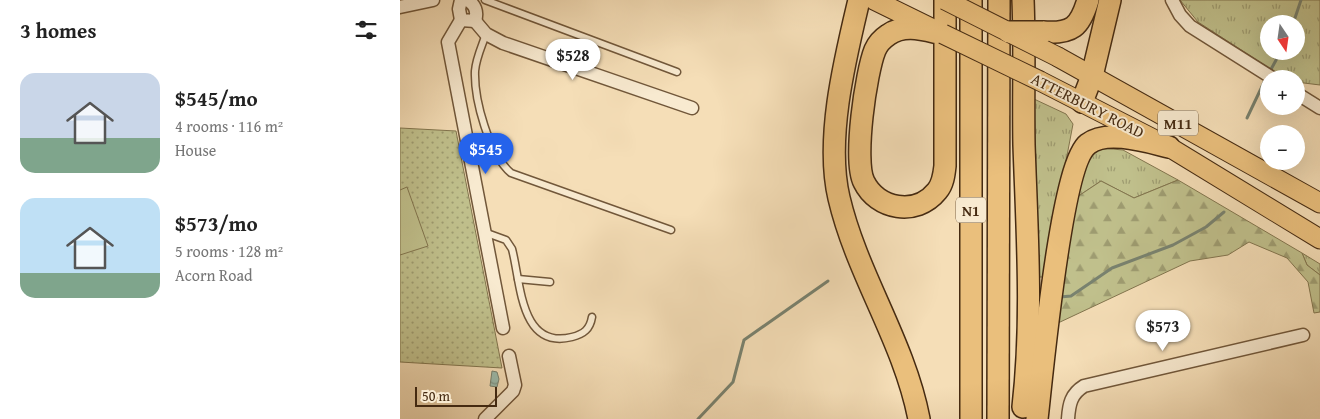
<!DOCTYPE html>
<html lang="en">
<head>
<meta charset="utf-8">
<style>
  body { margin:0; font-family:"Gentium Book Plus",serif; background:#f6f6f6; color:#222; height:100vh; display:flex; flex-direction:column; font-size:19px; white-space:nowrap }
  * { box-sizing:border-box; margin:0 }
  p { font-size:16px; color:#767676 }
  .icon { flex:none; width:28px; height:28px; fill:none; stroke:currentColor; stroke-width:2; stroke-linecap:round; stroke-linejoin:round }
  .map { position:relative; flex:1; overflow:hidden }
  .panel { display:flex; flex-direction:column; background:#fff; width:400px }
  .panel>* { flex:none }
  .needle { width:32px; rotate:167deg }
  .fabs { position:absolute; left:860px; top:15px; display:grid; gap:10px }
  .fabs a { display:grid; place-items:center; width:45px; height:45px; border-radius:50%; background:#fff; box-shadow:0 5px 20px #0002; font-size:25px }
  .scale { position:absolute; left:15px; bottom:12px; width:82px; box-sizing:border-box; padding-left:5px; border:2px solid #452a11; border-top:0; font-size:14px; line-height:18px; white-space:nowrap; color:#452a11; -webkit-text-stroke:4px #f8ead0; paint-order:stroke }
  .price { position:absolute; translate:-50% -42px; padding:0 11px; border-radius:18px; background:#fff; color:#222; font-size:16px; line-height:32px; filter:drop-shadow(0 1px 2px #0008) }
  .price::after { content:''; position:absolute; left:50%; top:30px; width:15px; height:11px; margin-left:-8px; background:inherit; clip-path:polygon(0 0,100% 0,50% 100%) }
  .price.selected { background:#2563eb; color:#fff }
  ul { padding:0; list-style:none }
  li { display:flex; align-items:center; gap:15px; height:125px; padding:0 20px }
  li span { display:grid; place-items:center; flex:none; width:140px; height:100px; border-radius:15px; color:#555 }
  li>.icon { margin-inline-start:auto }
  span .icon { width:60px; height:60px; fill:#fffc; stroke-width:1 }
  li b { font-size:21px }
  h2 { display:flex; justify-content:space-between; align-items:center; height:60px; padding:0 20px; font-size:21px }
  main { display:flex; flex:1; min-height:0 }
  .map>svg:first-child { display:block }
  .grass { fill:url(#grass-tufts); stroke:#82754e; fill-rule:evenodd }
  .forest { fill:url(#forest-firs); stroke:#82754e }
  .park { fill:url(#park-dots); stroke:#82754e }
  .pitch { fill:#c0c08c; stroke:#82754e }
  .water { fill:url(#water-waves); stroke:#79826f }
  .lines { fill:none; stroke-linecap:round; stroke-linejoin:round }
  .stream { stroke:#79826f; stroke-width:3 }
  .service-casing { stroke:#71573a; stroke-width:9 }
  .minor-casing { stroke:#71573a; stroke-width:15 }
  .primary-casing { stroke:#452a11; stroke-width:21 }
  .motorway-casing { stroke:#452a11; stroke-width:24 }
  .service { stroke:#f8ead0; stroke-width:6 }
  .minor { stroke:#f8ead0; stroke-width:12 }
  .primary { stroke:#eabf7c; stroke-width:19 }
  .motorway { stroke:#eabf7c; stroke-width:21 }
  .primary-bridge-casing { stroke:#452a11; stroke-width:21; stroke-linecap:butt }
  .motorway-bridge-casing { stroke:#452a11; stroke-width:24; stroke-linecap:butt }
  .primary-bridge { stroke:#eabf7c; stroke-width:19 }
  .motorway-bridge { stroke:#eabf7c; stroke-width:21 }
  .labels { text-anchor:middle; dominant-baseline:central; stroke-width:4; stroke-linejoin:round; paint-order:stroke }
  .shield { fill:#f8ead0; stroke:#7b644a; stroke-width:1 }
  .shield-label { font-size:15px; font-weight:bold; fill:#452a11 }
  .street-label { font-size:16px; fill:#452a11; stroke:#f8ead0 }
</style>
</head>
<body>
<main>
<section class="panel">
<h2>3 homes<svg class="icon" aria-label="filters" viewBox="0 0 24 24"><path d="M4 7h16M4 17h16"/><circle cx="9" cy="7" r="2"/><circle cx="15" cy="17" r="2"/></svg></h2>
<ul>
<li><span style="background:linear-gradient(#c9d6e8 65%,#7fa58c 0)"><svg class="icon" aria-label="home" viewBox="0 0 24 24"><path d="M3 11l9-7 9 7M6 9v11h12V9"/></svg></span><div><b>$545/mo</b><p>4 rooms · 116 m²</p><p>House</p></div></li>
<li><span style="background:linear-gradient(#bfe0f5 75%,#7fa58c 0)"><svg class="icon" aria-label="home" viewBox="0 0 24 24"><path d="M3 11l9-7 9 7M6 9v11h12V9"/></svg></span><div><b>$573/mo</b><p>5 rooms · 128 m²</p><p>Acorn Road</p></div></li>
</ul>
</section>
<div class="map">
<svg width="920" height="419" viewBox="0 0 920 419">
  <defs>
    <pattern id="grass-tufts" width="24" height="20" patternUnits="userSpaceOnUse" patternTransform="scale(1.25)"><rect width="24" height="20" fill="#c0c08c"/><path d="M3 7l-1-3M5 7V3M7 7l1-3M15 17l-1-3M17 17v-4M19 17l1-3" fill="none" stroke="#9e9c71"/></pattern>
    <pattern id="forest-firs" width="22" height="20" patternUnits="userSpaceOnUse" patternTransform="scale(1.25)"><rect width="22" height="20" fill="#c0c08c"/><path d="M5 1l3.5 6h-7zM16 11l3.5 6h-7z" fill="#9e9c71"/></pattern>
    <pattern id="park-dots" width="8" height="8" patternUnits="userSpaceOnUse" patternTransform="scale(1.25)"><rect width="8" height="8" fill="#c0c08c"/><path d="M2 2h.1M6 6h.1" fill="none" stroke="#9e9c71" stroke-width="1.8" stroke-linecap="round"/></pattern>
    <pattern id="water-waves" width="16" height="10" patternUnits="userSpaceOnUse" patternTransform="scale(1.25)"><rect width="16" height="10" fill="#9cbcad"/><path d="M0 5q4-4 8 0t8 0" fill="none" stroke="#81998b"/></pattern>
  </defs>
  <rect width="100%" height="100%" fill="#f5deb7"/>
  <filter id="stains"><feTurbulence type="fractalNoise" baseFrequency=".004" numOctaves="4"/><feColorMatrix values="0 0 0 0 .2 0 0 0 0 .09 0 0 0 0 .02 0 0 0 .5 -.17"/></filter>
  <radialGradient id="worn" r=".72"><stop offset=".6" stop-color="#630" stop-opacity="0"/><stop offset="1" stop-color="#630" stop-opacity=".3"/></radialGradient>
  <g class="grass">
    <path d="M780,0H920V85L896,82V79H886L798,22ZM869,24H896V51H869Z"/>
    <path d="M634,99L666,114L673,124L644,277H639Z"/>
    <path d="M701,148L723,150L778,180L734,198L701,181L674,199L686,156Z"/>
    <path d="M902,253L920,264V275L907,265Z"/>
  </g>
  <path class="forest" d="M778,180L902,253L907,265L920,275V312L914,313L908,282L887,258L849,242L828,255L790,261L658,323L674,199L701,181L734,198Z"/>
  <path class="park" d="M0,128L56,131L102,368L0,362Z"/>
  <path class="pitch" d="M7,187L28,246L0,255V190Z"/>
  <path class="water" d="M92,371L97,372L99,379L97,387L90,386Z"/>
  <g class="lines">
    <g class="stream">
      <path d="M893,24L901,0"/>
      <path d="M869,73L881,51"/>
      <path d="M847,118L866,78"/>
      <path d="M660,297L671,296L712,268L773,245L806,227L824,212"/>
      <path d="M298,419L333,382L344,340L428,281"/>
    </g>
    <g class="service-casing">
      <g id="service">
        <path d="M85,0L277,72"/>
        <path d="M86,34C82,46 76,58 75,71C74,100 89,154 111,173L271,230"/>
        <path d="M84,232L106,240L112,249C121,283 120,350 172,337C184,334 190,329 192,317"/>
        <path d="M118,279L150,282"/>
      </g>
    </g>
    <g class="minor-casing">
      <g id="minor">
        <path d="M61,0L59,9L61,20L75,21C78,12 75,4 67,0"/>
        <path d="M772,0L780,15L790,26L874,79"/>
        <path d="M0,7L33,0"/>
        <path d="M61,20L48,42L103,328"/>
        <path d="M75,21L86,34L103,43L292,108"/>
        <path d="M896,93L920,108"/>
        <path d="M85,419L113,391L115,385L109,356"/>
        <path d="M668,419C669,404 671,394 684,386L903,335"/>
      </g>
    </g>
    <g class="primary-casing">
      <g id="primary">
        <path d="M474,0L531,28"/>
        <path d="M658,57L920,203"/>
        <path d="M640,81L769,147L920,239"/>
      </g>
    </g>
    <g class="motorway-casing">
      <g id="motorway">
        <path d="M459,0C445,59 425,139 439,198C457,275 504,341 519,419"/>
        <path d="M571,0V419"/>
        <path d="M643,32C672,34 680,27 688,0"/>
        <path d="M543,34C524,30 505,23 488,35C482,39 478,43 475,50C466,72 453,161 464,182C477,209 516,217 537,191C543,184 544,175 545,166V0"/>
        <path d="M682,102L692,76L710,0"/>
        <path d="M623,407C633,319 627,232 624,145C623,96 625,48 623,0"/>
        <path d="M598,419L599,0"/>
        <path d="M637,419C642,376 661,164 688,144C707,129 748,142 769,147"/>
      </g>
    </g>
    <use href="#service" class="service"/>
    <use href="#minor" class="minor"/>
    <use href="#primary" class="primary"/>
    <use href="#motorway" class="motorway"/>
    <g class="primary-bridge-casing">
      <g id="primary-bridge">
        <path d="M545,0L658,57"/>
        <path d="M543,34L640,81"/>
      </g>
    </g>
    <g class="motorway-bridge-casing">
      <path id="motorway-bridge" d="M609,32H643"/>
    </g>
    <use href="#primary-bridge" class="primary-bridge"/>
    <use href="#motorway-bridge" class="motorway-bridge"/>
  </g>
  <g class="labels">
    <g class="shield">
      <rect x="758" y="110.5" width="40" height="25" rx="4"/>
      <rect x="556" y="197.5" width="30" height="25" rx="4"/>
    </g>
    <g class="shield-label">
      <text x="778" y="123">M11</text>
      <text x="571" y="210">N1</text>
    </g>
    <g class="street-label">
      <text transform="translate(688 105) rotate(27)">ATTERBURY ROAD</text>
    </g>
  </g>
  <rect width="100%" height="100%" filter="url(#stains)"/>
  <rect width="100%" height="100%" fill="url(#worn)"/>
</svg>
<div class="fabs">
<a><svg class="needle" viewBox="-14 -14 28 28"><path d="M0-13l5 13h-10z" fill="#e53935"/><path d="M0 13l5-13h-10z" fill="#767676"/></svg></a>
<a>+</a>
<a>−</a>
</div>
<div class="scale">50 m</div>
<b class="price" style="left:173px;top:81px">$528</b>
<b class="price selected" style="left:86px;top:175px">$545</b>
<b class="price" style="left:763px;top:352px">$573</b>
</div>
</main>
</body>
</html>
